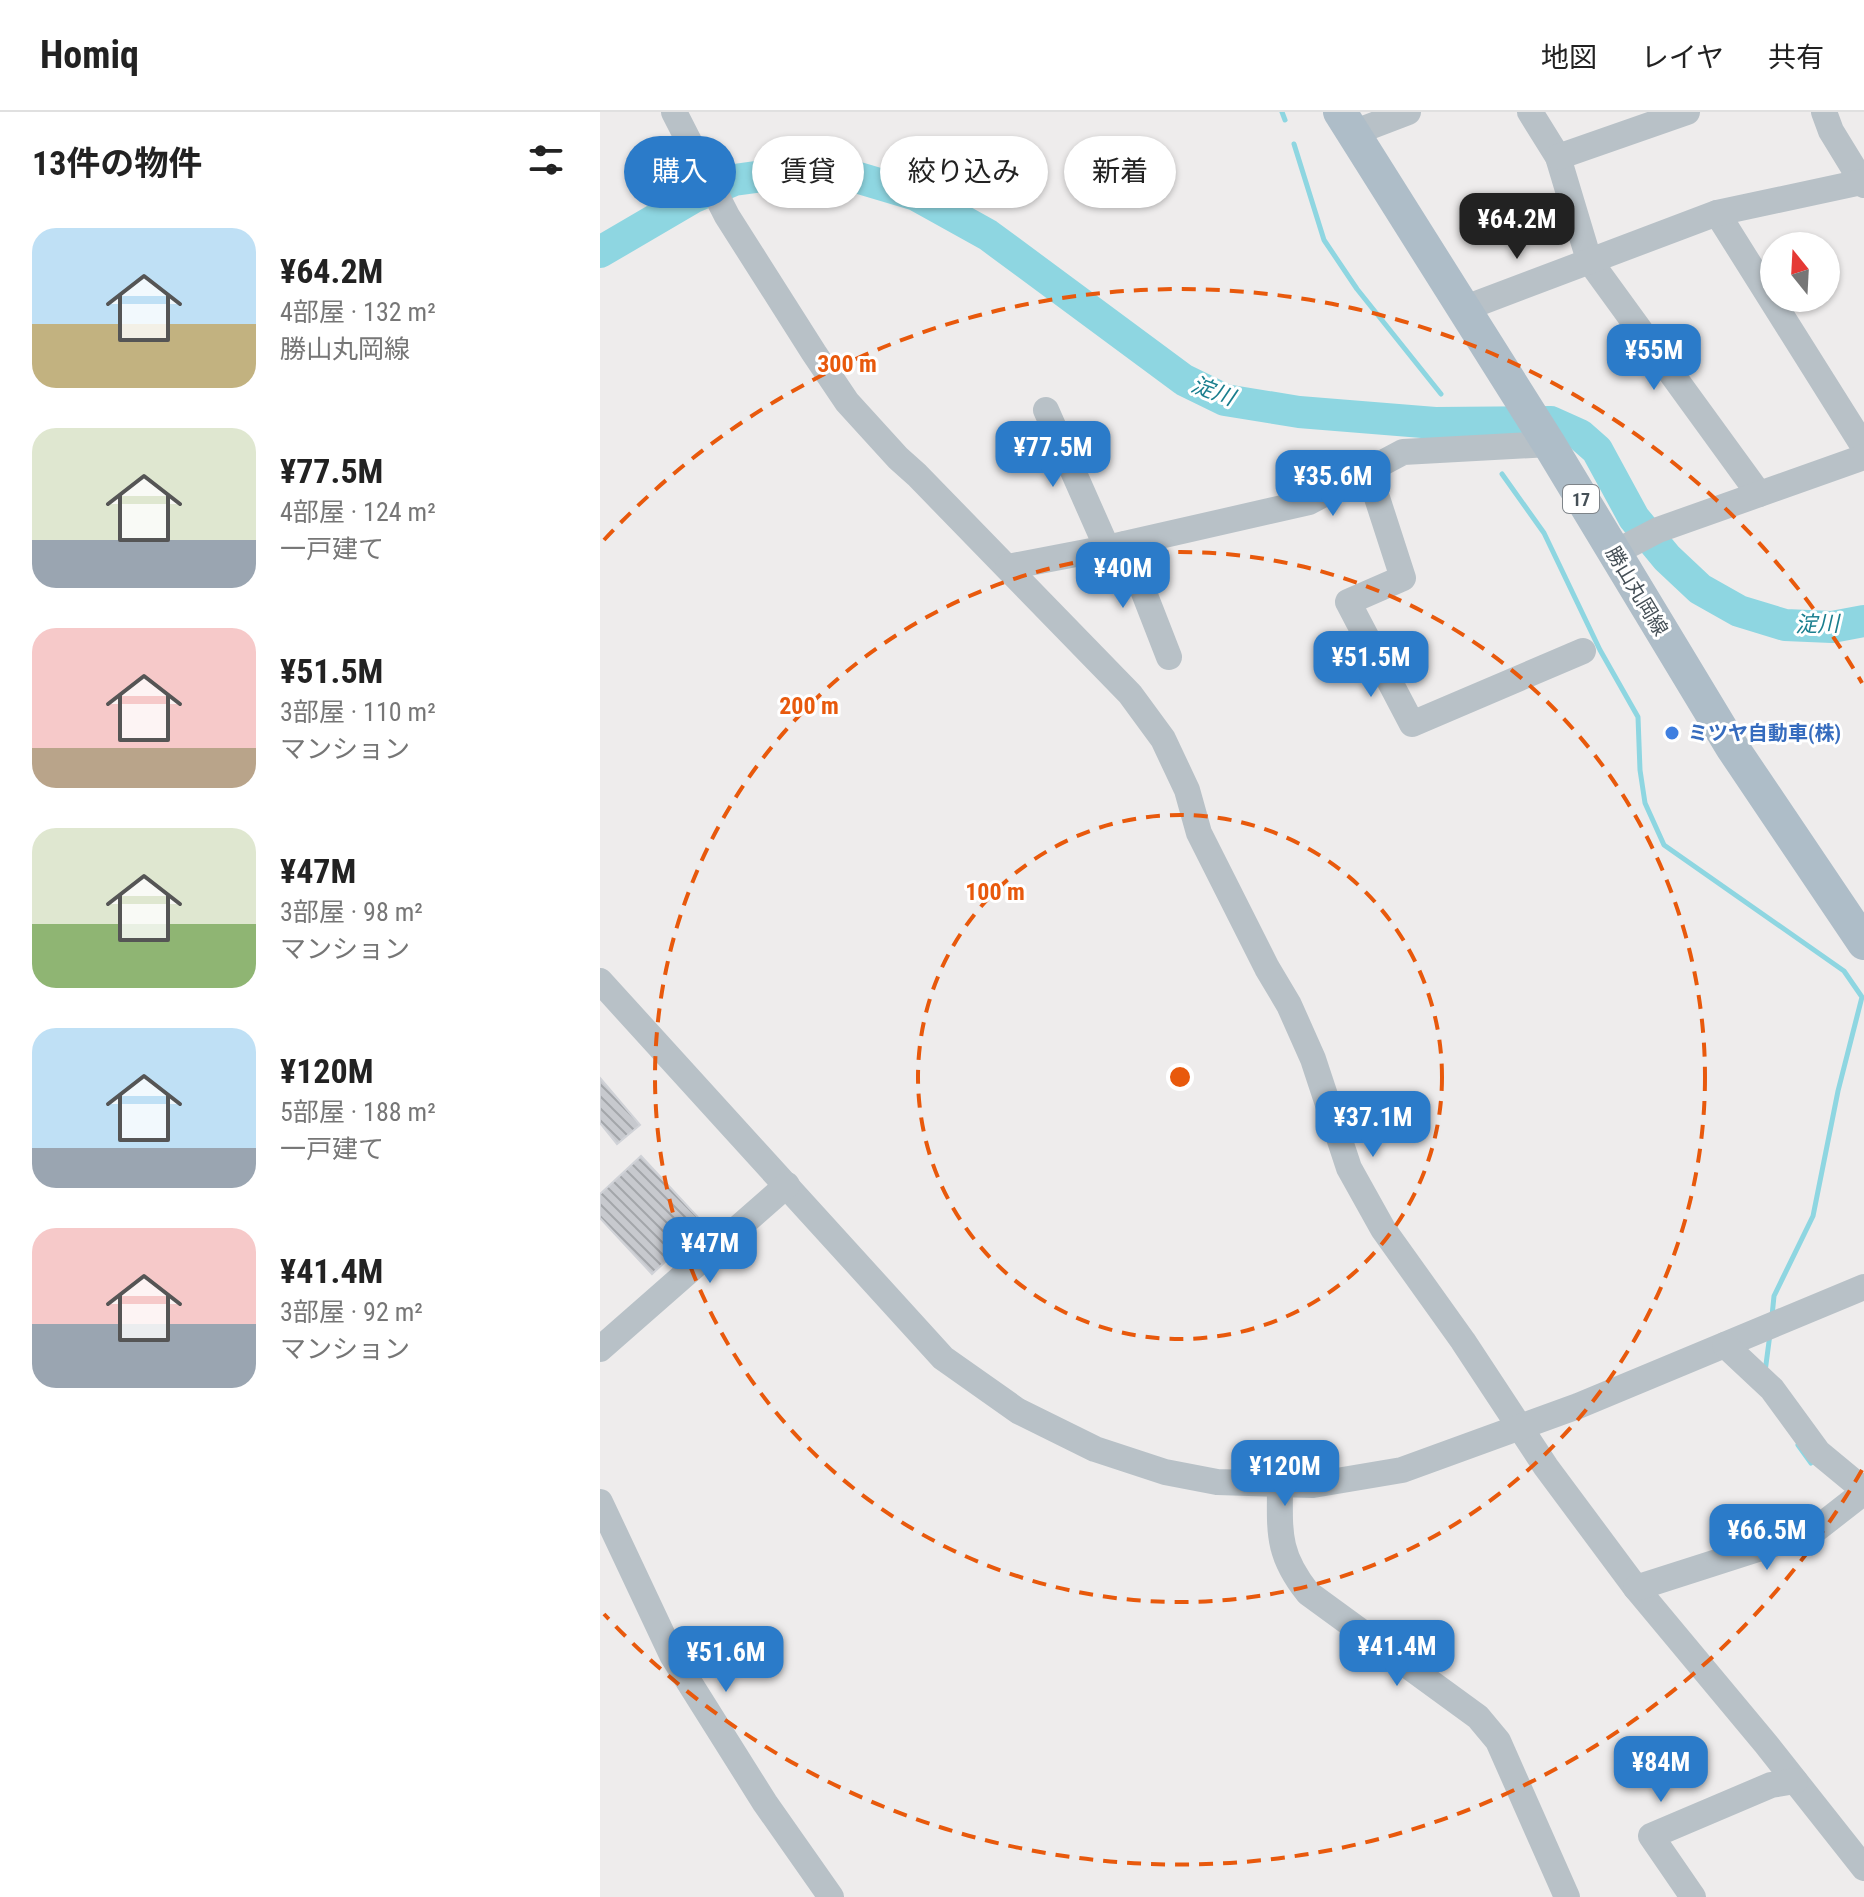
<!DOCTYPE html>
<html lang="ja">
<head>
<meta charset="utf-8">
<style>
  body { margin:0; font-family:"Roboto Condensed","Noto Sans JP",sans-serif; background:#f2f2f2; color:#222; height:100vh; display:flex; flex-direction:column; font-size:30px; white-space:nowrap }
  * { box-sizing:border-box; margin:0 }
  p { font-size:26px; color:#767676 }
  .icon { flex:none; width:44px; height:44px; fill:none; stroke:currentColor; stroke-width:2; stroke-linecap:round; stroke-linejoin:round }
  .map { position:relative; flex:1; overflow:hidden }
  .side { display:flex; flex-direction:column; background:#fff; width:600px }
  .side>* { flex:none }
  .hud { position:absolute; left:24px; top:24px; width:760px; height:72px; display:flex; gap:16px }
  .needle { width:52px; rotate:342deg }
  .fabs { position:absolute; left:1160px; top:120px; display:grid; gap:16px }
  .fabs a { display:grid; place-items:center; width:80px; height:80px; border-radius:50%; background:#fff; box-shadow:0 2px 6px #0004; font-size:40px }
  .price { position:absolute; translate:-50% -68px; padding:0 18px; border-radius:16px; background:#2b7bc9; color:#fff; font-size:26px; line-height:52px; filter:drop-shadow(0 2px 4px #0008) }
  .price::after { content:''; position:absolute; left:50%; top:48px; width:24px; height:18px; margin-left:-12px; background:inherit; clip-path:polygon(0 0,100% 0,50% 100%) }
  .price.active { background:#222; color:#fff }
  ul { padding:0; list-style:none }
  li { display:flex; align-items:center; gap:24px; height:200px; padding:0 32px }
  li span { display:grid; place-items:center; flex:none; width:224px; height:160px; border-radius:24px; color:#555 }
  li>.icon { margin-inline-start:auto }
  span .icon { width:96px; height:96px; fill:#fffc; stroke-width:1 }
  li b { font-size:34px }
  h2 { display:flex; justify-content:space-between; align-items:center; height:96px; padding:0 32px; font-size:34px }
  .pill { padding:0 28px; border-radius:36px; background:#fff; box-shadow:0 2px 6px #0004; font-size:28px; line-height:72px }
  .pill.active { background:#2b7bc9; color:#fff }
  header { display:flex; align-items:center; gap:48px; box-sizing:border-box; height:112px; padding:0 40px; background:#fff; border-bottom:2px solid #e0e0e0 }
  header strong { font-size:38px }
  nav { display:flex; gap:44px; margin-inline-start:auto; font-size:28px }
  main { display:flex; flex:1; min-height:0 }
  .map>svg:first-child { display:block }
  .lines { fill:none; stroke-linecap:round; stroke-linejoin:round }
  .stream { stroke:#8ed6e1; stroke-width:5 }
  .river { stroke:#8ed6e1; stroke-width:32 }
  .building { fill:url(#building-back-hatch); stroke:#d0d2d7; stroke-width:2 }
  .minor { stroke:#b8c1c7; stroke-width:26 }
  .major { stroke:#aebdc8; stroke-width:34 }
  .ring { fill:none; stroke:#e8590c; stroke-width:4; stroke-dasharray:14 10 }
  .shop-dot { fill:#3f7fe0; stroke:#fff; stroke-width:3 }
  .labels { text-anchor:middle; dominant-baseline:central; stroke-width:6; stroke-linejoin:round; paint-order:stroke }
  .shield { fill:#fff; stroke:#7e8489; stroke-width:2 }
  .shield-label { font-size:18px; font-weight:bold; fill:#465057 }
  .street-label { font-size:20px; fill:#465057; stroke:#fff }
  .shop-label { font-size:20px; font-weight:bold; fill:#366cbe; stroke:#fff; text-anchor:start }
  .water-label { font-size:22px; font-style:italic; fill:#1a7e8e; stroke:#fff }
  .centre { fill:#e8590c; stroke:#fff; stroke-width:4 }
  .ring-label { font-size:24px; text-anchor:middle; font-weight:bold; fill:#e8590c; stroke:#fff; stroke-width:6; stroke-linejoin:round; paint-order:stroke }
</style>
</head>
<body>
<header>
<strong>Homiq</strong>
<nav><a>地図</a><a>レイヤ</a><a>共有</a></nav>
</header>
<main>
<section class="side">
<h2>13件の物件<svg class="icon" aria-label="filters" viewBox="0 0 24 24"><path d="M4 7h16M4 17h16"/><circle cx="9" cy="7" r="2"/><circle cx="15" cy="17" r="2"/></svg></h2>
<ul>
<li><span style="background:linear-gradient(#bfe0f5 60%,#c2b280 0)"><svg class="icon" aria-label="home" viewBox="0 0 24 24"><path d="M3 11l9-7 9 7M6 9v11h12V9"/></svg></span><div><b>¥64.2M</b><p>4部屋 · 132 m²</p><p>勝山丸岡線</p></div></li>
<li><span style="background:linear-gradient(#dfe7d0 70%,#9aa5b1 0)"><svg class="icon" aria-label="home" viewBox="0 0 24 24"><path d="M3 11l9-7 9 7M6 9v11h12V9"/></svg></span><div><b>¥77.5M</b><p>4部屋 · 124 m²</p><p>一戸建て</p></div></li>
<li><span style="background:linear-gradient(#f6c9c9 75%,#b9a48a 0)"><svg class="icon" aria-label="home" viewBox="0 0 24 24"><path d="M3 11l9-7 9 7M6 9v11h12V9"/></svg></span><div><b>¥51.5M</b><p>3部屋 · 110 m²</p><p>マンション</p></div></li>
<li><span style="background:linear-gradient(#dfe7d0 60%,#8fb573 0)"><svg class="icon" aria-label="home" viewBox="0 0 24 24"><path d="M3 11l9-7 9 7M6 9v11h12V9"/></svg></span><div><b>¥47M</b><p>3部屋 · 98 m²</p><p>マンション</p></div></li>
<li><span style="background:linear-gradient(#bfe0f5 75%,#9aa5b1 0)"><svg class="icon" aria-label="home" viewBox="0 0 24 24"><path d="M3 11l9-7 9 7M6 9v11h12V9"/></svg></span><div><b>¥120M</b><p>5部屋 · 188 m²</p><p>一戸建て</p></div></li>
<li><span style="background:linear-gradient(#f6c9c9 60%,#9aa5b1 0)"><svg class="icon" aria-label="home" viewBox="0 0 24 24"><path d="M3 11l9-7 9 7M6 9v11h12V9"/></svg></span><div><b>¥41.4M</b><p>3部屋 · 92 m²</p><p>マンション</p></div></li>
</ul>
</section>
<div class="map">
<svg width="1264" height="1785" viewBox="0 0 1264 1785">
  <defs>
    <pattern id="building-back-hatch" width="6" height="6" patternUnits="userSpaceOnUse" patternTransform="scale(2)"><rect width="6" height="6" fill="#c7c9ce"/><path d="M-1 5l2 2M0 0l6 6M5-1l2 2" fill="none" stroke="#a3a6aa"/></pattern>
  </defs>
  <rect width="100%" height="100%" fill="#eeecec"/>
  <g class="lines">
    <g class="stream">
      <path d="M682,0L685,8"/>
      <path d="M694,32L724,128L757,177L841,282"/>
      <path d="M902,362L944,421L1000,538L1038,605L1040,658L1045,691L1064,733L1244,859L1262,885L1238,979L1213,1104L1174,1184L1172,1204"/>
      <path d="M1165,1260L1170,1222"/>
      <path d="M1198,1333L1211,1351"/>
    </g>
    <path class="river" d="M0,140L94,85L134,68L177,62L249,63L316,83L388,123L584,268L625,288L699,300L835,311L951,310L980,323L997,338L1034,406L1067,446L1100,477L1139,499L1185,513L1232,515L1264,509"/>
  </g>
  <g class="building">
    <path d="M0,966L40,1013L17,1032L0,1011Z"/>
    <path d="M41,1044L105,1113L52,1162L0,1106V1082Z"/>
  </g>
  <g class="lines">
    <g class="minor">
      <path d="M74,0L127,104L214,241L247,290L298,346L317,363L530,582L563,627L587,678L599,721L667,856L689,893L713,947L749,1056L783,1117L863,1229L946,1355L1036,1476L1166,1632L1264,1756"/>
      <path d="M930,0L958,45L989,148L1159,382"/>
      <path d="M1224,0L1231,19L1264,73"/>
      <path d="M753,21L808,0"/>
      <path d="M958,45L1087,0"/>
      <path d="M1117,101L1264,335"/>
      <path d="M863,197L1117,101L1262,70"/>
      <path d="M446,298L507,436"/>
      <path d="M768,358L803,466L748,490L812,612L983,539"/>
      <path d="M525,432L569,545"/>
      <path d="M1014,441L1058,418L1264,345"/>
      <path d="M408,455L507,436L709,390L803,340L949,332"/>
      <path d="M0,869L343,1246L418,1299L495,1337L565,1360L617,1370L713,1373L802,1358L978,1294L1264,1175"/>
      <path d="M1125,1233L1172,1277L1218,1340L1264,1378"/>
      <path d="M0,1237L187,1073"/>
      <path d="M680,1370C680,1419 676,1441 708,1481L878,1605L898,1629L967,1785"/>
      <path d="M0,1390L72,1543L165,1691L231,1785"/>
      <path d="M1036,1476L1214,1419L1264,1380"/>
      <path d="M1093,1785L1051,1724L1171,1673L1195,1669"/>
    </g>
    <path class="major" d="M740,0L949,332L1132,635L1264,831"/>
  </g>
  <g class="ring">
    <circle cx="580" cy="965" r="262"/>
    <circle cx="580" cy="965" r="525"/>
    <path d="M1262 1358A787 787 0 0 1 4 1502M4 428A787 787 0 0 1 1262 571"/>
  </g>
  <circle class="shop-dot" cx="1072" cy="621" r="8"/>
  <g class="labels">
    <rect class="shield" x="963" y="373" width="36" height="28" rx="6"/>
    <g class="shield-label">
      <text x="981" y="387">17</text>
    </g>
    <g class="street-label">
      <text transform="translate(1037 479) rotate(59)">勝山丸岡線</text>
    </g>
    <g class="shop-label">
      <text x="1088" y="621">ミツヤ自動車(株)</text>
    </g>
    <g class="water-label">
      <text transform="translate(613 279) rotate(20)">淀川</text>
      <text transform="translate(1217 512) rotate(-1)">淀川</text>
    </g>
  </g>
  <circle cx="580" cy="965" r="12" class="centre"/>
  <g class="ring-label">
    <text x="247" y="260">300 m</text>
    <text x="209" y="602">200 m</text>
    <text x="395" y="788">100 m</text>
  </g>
</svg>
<div class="fabs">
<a><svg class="needle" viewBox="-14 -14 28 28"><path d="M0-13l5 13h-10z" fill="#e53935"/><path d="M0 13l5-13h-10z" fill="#767676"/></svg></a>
</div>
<b class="price active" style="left:917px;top:149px">¥64.2M</b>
<b class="price" style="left:1054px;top:280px">¥55M</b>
<b class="price" style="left:453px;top:377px">¥77.5M</b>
<b class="price" style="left:733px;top:406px">¥35.6M</b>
<b class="price" style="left:523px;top:498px">¥40M</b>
<b class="price" style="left:771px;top:587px">¥51.5M</b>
<b class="price" style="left:773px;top:1047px">¥37.1M</b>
<b class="price" style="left:110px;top:1173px">¥47M</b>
<b class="price" style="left:685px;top:1396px">¥120M</b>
<b class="price" style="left:1167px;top:1460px">¥66.5M</b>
<b class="price" style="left:797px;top:1576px">¥41.4M</b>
<b class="price" style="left:126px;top:1582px">¥51.6M</b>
<b class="price" style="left:1061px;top:1692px">¥84M</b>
<div class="hud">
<a class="pill active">購入</a>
<a class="pill">賃貸</a>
<a class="pill">絞り込み</a>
<a class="pill">新着</a>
</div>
</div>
</main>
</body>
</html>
